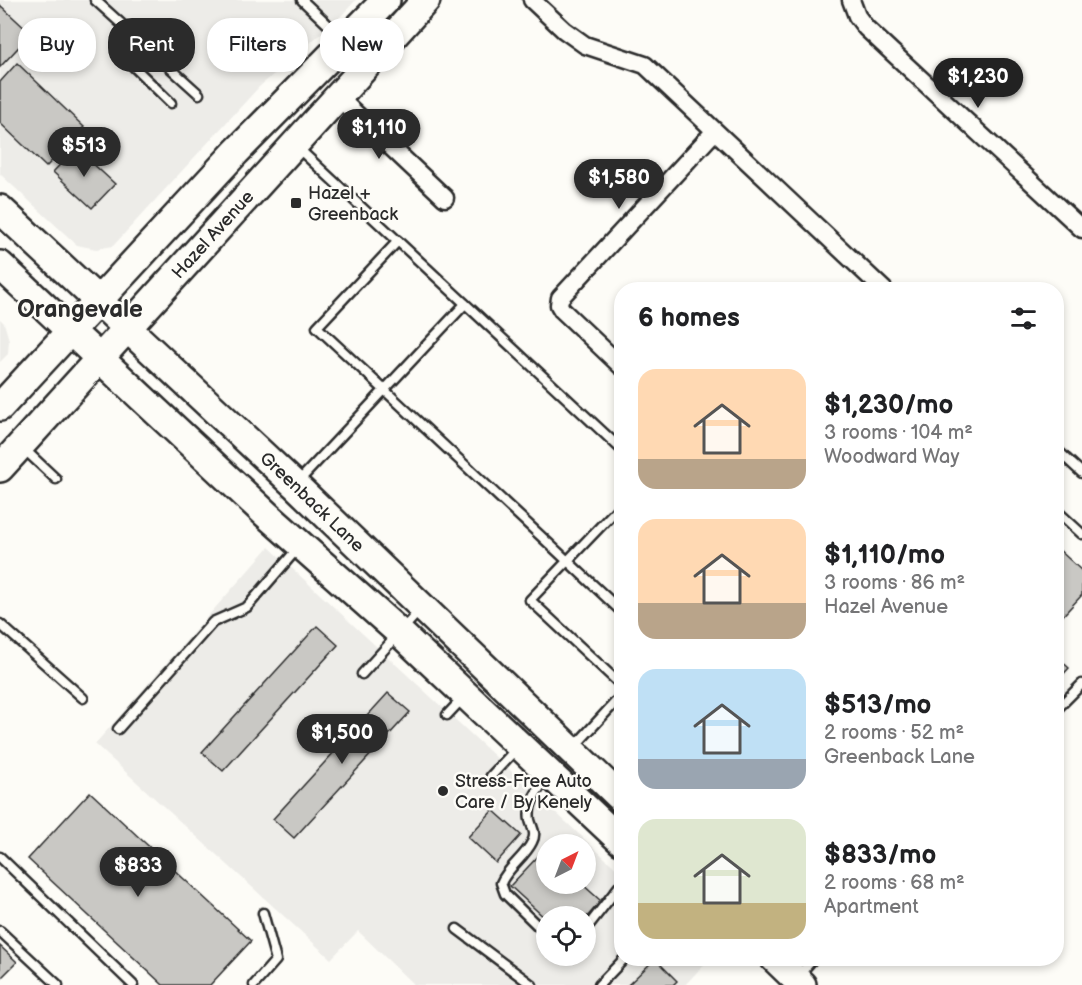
<!DOCTYPE html>
<html lang="en">
<head>
<meta charset="utf-8">
<style>
  body { margin:0; font-family:"Balsamiq Sans",sans-serif; background:#f2f2f2; color:#202124; height:100vh; display:flex; flex-direction:column; font-size:22px; white-space:nowrap }
  * { box-sizing:border-box; margin:0 }
  p { font-size:20px; color:#757577 }
  .icon { flex:none; width:33px; height:33px; fill:none; stroke:currentColor; stroke-width:2; stroke-linecap:round; stroke-linejoin:round }
  .map { position:relative; flex:1; overflow:hidden }
  .side { position:absolute; left:614px; top:282px; width:450px; height:684px; display:flex; flex-direction:column; background:#fff; border-radius:24px; box-shadow:0 3px 9px #0003 }
  .side>* { flex:none }
  .hud { position:absolute; left:18px; top:18px; width:506px; height:54px; display:flex; gap:12px }
  .needle { width:39px; rotate:42deg }
  .controls { position:absolute; left:536px; top:834px; display:grid; gap:12px }
  .controls a { display:grid; place-items:center; width:60px; height:60px; border-radius:50%; background:#fff; box-shadow:0 3px 9px #0003; font-size:30px }
  .price { position:absolute; translate:-50% -51px; padding:0 14px; border-radius:21px; background:#2b2b2b; color:#fff; font-size:20px; line-height:39px; filter:drop-shadow(0 2px 3px #0008) }
  .price::after { content:''; position:absolute; left:50%; top:36px; width:18px; height:14px; margin-left:-9px; background:inherit; clip-path:polygon(0 0,100% 0,50% 100%) }
  .price.selected { background:#222; color:#fff }
  ul { padding:0; list-style:none }
  li { display:flex; align-items:center; gap:18px; height:150px; padding:0 24px }
  li span { display:grid; place-items:center; flex:none; width:168px; height:120px; border-radius:18px; color:#555 }
  li>.icon { margin-inline-start:auto }
  span .icon { width:72px; height:72px; fill:#fffc; stroke-width:1 }
  li b { font-size:26px }
  h2 { display:flex; justify-content:space-between; align-items:center; height:72px; padding:0 24px; font-size:26px }
  .pill { padding:0 21px; border-radius:24px; background:#fff; box-shadow:0 3px 9px #0003; font-size:21px; line-height:54px }
  .pill.selected { background:#2b2b2b; color:#fff }
  .map>svg:first-child { display:block }
  .built { fill:#edece8; fill-rule:evenodd }
  .building { fill:#c9c8c4; stroke:#2b2b2b; stroke-width:1.5 }
  .lines { fill:none; stroke-linecap:round; stroke-linejoin:round }
  .lane-casing { stroke:#2b2b2b; stroke-width:13 }
  .street-casing { stroke:#2b2b2b; stroke-width:21 }
  .primary-casing { stroke:#2b2b2b; stroke-width:32 }
  .lane { stroke:#fdfcf7; stroke-width:8 }
  .street { stroke:#fdfcf7; stroke-width:16 }
  .primary { stroke:#fdfcf7; stroke-width:27 }
  .poi-dot { fill:#2b2b2b; stroke:#fdfcf7; stroke-width:2 }
  .labels { text-anchor:middle; dominant-baseline:central; stroke-width:5; stroke-linejoin:round; paint-order:stroke }
  .poi-label { font-size:18px; fill:#2b2b2b; stroke:#fdfcf7; text-anchor:start }
  .street-label { font-size:18px; fill:#2b2b2b; stroke:#fdfcf7 }
  .district-label { font-size:24px; font-weight:bold; fill:#2b2b2b; stroke:#fdfcf7 }
</style>
</head>
<body>
<div class="map">
<svg width="1082" height="985" viewBox="0 0 1082 985">
  <rect width="100%" height="100%" fill="#fdfcf7"/>
  <filter id="ink" filterUnits="userSpaceOnUse"><feTurbulence type="fractalNoise" baseFrequency=".0167" numOctaves="2"/><feDisplacementMap in="SourceGraphic" scale="12" xChannelSelector="R" yChannelSelector="G"/><feConvolveMatrix kernelMatrix="1 2 1 2 8 2 1 2 1" color-interpolation-filters="sRGB"/></filter>
  <g filter="url(#ink)">
    <g class="built">
      <path d="M0,0H356L341,16L259,87L113,246L96,249L77,245L0,174Z"/>
      <path d="M0,319L4,323L9,340L8,354L0,362Z"/>
      <path d="M269,547L621,873V958L709,959L685,985H414L358,931L331,959L95,744ZM546,844H585V884H546ZM546,916H585V956H546Z"/>
    </g>
    <g class="building">
      <path d="M0,5L31,34L0,67Z"/>
      <path d="M17,63L84,127L46,167L0,123V82Z"/>
      <path d="M76,148L115,184L92,208L53,172Z"/>
      <path d="M1056,547L1082,571V595L1056,623Z"/>
      <path d="M317,626L338,645L223,771L202,752Z"/>
      <path d="M1056,656L1069,668L1056,682Z"/>
      <path d="M388,693L410,712L294,838L273,819Z"/>
      <path d="M90,792L251,941L210,985H163L28,859Z"/>
      <path d="M493,810L521,835L496,863L468,837Z"/>
      <path d="M545,849L546,884H582L601,901L585,919V916H546V919L510,886Z"/>
      <path d="M0,946L17,962L0,979Z"/>
      <path d="M655,959L677,981L673,985H628Z"/>
    </g>
    <g class="lines">
      <g class="lane-casing">
        <g id="lane">
          <path d="M95,0L199,94"/>
          <path d="M302,0L343,39"/>
          <path d="M133,66L171,103"/>
          <path d="M298,148L621,449"/>
          <path d="M398,241L317,327L621,611"/>
          <path d="M23,448L56,479"/>
          <path d="M1056,449L1082,473"/>
          <path d="M297,483L465,304"/>
          <path d="M621,505L530,600L621,685"/>
          <path d="M1056,510L1082,534"/>
          <path d="M0,624L83,698"/>
          <path d="M362,674L420,610"/>
          <path d="M1056,710L1082,684"/>
          <path d="M447,715L463,698"/>
          <path d="M118,729L213,622L247,607L298,548"/>
          <path d="M574,747L621,696"/>
          <path d="M491,776L517,748"/>
          <path d="M0,857L133,985"/>
          <path d="M457,929L532,985"/>
          <path d="M585,930L621,884"/>
          <path d="M0,931L58,985"/>
          <path d="M546,934L505,894L501,883C508,867 525,857 532,842C537,833 532,828 530,820C527,804 538,789 547,778"/>
          <path d="M798,976L814,958"/>
          <path d="M254,985L276,960L263,913"/>
          <path d="M599,985L625,958"/>
        </g>
      </g>
      <g class="street-casing">
        <g id="street">
          <path d="M532,0L564,30L585,45L645,65L884,290"/>
          <path d="M851,0L857,16L866,28L1082,229"/>
          <path d="M338,97L445,198"/>
          <path d="M621,366L562,310L559,305L560,298L714,132"/>
        </g>
      </g>
      <g class="primary-casing">
        <g id="primary">
          <path id="s1" d="M0,209L295,485L621,798"/>
          <path d="M0,265L267,515L400,633L621,841"/>
          <path d="M0,407L236,152L386,0"/>
          <path id="s2" d="M0,468L426,0"/>
          <path d="M774,958L802,985"/>
        </g>
      </g>
      <use href="#lane" class="lane"/>
      <use href="#street" class="street"/>
      <use href="#primary" class="primary"/>
    </g>
  </g>
  <g class="poi-dot">
    <rect x="290" y="197" width="12" height="12" rx="3"/>
    <circle cx="443" cy="791" r="6"/>
  </g>
  <g class="labels">
    <g class="poi-label">
      <text x="308" y="193">Hazel +<tspan x="308" dy="21">Greenback</tspan></text>
      <text x="455" y="781">Stress-Free Auto<tspan x="455" dy="21">Care / By Kenely</tspan></text>
    </g>
    <g class="street-label">
      <text stroke="none"><textPath href="#s2" startOffset="316">Hazel Avenue</textPath></text>
      <text stroke="none"><textPath href="#s1" startOffset="428">Greenback Lane</textPath></text>
    </g>
    <g class="district-label">
      <text x="80" y="309">Orangevale</text>
    </g>
  </g>
</svg>
<div class="controls">
<a><svg class="needle" viewBox="-14 -14 28 28"><path d="M0-13l5 13h-10z" fill="#e53935"/><path d="M0 13l5-13h-10z" fill="#757577"/></svg></a>
<a><svg class="icon" aria-label="locate" viewBox="0 0 24 24"><circle cx="12" cy="12" r="6"/><path d="M12 2v4M12 18v4M2 12h4M18 12h4"/></svg></a>
</div>
<b class="price selected" style="left:978px;top:109px">$1,230</b>
<b class="price" style="left:379px;top:160px">$1,110</b>
<b class="price" style="left:84px;top:178px">$513</b>
<b class="price" style="left:619px;top:210px">$1,580</b>
<b class="price" style="left:342px;top:765px">$1,500</b>
<b class="price" style="left:138px;top:898px">$833</b>
<div class="hud">
<a class="pill">Buy</a>
<a class="pill selected">Rent</a>
<a class="pill">Filters</a>
<a class="pill">New</a>
</div>
<section class="side">
<h2>6 homes<svg class="icon" aria-label="filters" viewBox="0 0 24 24"><path d="M4 7h16M4 17h16"/><circle cx="9" cy="7" r="2"/><circle cx="15" cy="17" r="2"/></svg></h2>
<ul>
<li><span style="background:linear-gradient(#ffd9b3 75%,#b9a48a 0)"><svg class="icon" aria-label="home" viewBox="0 0 24 24"><path d="M3 11l9-7 9 7M6 9v11h12V9"/></svg></span><div><b>$1,230/mo</b><p>3 rooms · 104 m²</p><p>Woodward Way</p></div></li>
<li><span style="background:linear-gradient(#ffd9b3 70%,#b9a48a 0)"><svg class="icon" aria-label="home" viewBox="0 0 24 24"><path d="M3 11l9-7 9 7M6 9v11h12V9"/></svg></span><div><b>$1,110/mo</b><p>3 rooms · 86 m²</p><p>Hazel Avenue</p></div></li>
<li><span style="background:linear-gradient(#bfe0f5 75%,#9aa5b1 0)"><svg class="icon" aria-label="home" viewBox="0 0 24 24"><path d="M3 11l9-7 9 7M6 9v11h12V9"/></svg></span><div><b>$513/mo</b><p>2 rooms · 52 m²</p><p>Greenback Lane</p></div></li>
<li><span style="background:linear-gradient(#dfe7d0 70%,#c2b280 0)"><svg class="icon" aria-label="home" viewBox="0 0 24 24"><path d="M3 11l9-7 9 7M6 9v11h12V9"/></svg></span><div><b>$833/mo</b><p>2 rooms · 68 m²</p><p>Apartment</p></div></li>
</ul>
</section>
</div>
</body>
</html>
